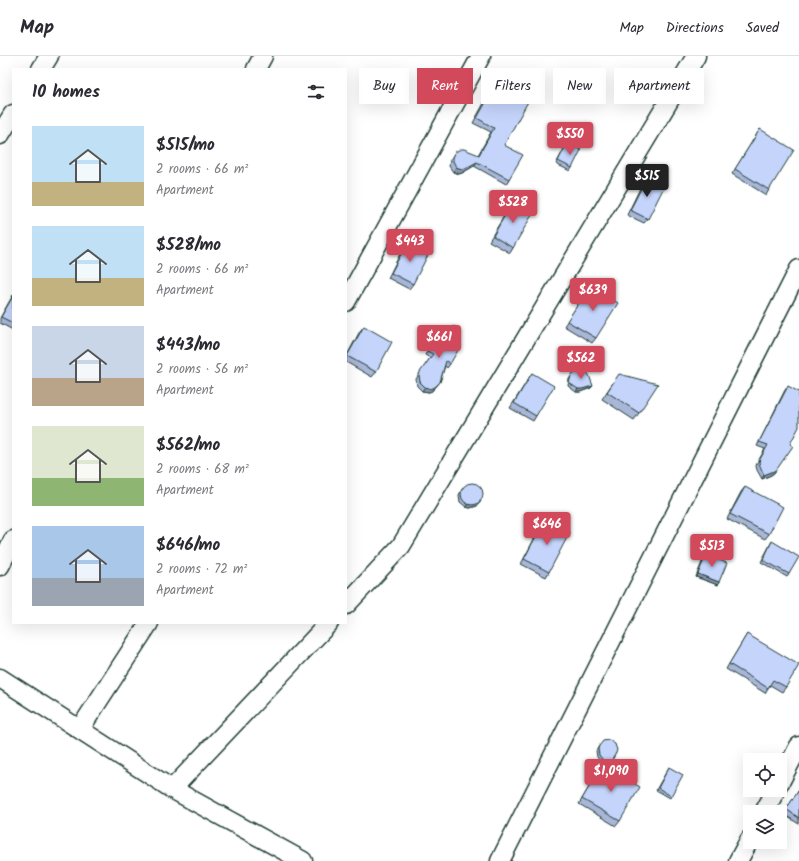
<!DOCTYPE html>
<html lang="en">
<head>
<meta charset="utf-8">
<style>
  body { margin:0; font-family:Kalam,sans-serif; background:#f2f2f3; color:#2b2b33; height:100vh; display:flex; flex-direction:column; font-size:15px; white-space:nowrap }
  * { box-sizing:border-box; margin:0 }
  p { font-size:13px; color:#7c7c81 }
  .icon { flex:none; width:22px; height:22px; fill:none; stroke:currentColor; stroke-width:2; stroke-linecap:round; stroke-linejoin:round }
  .map { position:relative; flex:1; overflow:hidden }
  .panel { position:absolute; left:12px; top:12px; width:335px; height:556px; display:flex; flex-direction:column; background:#fff; border-radius:0px; box-shadow:0 4px 16px #0002 }
  .panel>* { flex:none }
  .banner { position:absolute; left:359px; top:12px; width:380px; height:36px; display:flex; gap:8px }
  .controls { position:absolute; left:743px; top:697px; display:grid; gap:8px }
  .controls a { display:grid; place-items:center; width:44px; height:44px; border-radius:0px; background:#fff; box-shadow:0 4px 16px #0002; font-size:20px }
  .price { position:absolute; translate:-50% -34px; padding:0 9px; border-radius:4px; background:#d1495b; color:#fff; font-size:13px; line-height:26px; filter:drop-shadow(0 1px 2px #0008) }
  .price::after { content:''; position:absolute; left:50%; top:24px; width:12px; height:9px; margin-left:-6px; background:inherit; clip-path:polygon(0 0,100% 0,50% 100%) }
  .price.on { background:#222; color:#fff }
  ul { padding:0; list-style:none }
  li { display:flex; align-items:center; gap:12px; height:100px; padding:0 20px }
  li span { display:grid; place-items:center; flex:none; width:112px; height:80px; border-radius:0px; color:#555 }
  li>.icon { margin-inline-start:auto }
  span .icon { width:48px; height:48px; fill:#fffc; stroke-width:1 }
  li b { font-size:17px }
  h2 { display:flex; justify-content:space-between; align-items:center; height:48px; padding:0 20px; font-size:17px }
  .pill { padding:0 14px; border-radius:0px; background:#fff; box-shadow:0 4px 16px #0002; font-size:14px; line-height:36px }
  .pill.on { background:#d1495b; color:#fff }
  header { display:flex; align-items:center; gap:24px; box-sizing:border-box; height:56px; padding:0 20px; background:#fff; border-bottom:1px solid #e1e1e2 }
  header strong { font-size:19px }
  nav { display:flex; gap:22px; margin-inline-start:auto; font-size:14px }
  .map>svg:first-child { display:block }
  .lines { fill:none; stroke-linecap:round; stroke-linejoin:round }
  .minor-casing { stroke:#1f3d34; stroke-width:21 }
  .minor { stroke:#fff; stroke-width:18 }
  .wall { fill:#a9b6d8; stroke:#1f3d34 }
  .shaded-wall { fill:#8a94b0; stroke:#1f3d34 }
  .building { fill:#c5d4fb; stroke:#1f3d34 }
</style>
</head>
<body>
<header>
<strong>Map</strong>
<nav><a>Map</a><a>Directions</a><a>Saved</a></nav>
</header>
<div class="map">
<svg width="799" height="805" viewBox="0 0 799 805">
  <rect width="100%" height="100%" fill="#fff"/>
  <filter id="ink" filterUnits="userSpaceOnUse"><feTurbulence type="fractalNoise" baseFrequency=".025" numOctaves="2"/><feDisplacementMap in="SourceGraphic" scale="8" xChannelSelector="R" yChannelSelector="G"/><feConvolveMatrix kernelMatrix="1 2 1 2 8 2 1 2 1" color-interpolation-filters="sRGB"/></filter>
  <g filter="url(#ink)">
    <g class="lines">
      <g class="minor-casing">
        <g id="minor">
          <path d="M41,13L49,0"/>
          <path d="M256,13L263,0"/>
          <path d="M0,79L13,58"/>
          <path d="M346,246L481,0"/>
          <path d="M0,510L13,484"/>
          <path d="M346,549L401,490L696,0"/>
          <path d="M0,622L172,733L303,805"/>
          <path d="M80,673L149,567"/>
          <path d="M780,726L799,690"/>
          <path d="M172,733L329,567"/>
          <path d="M764,756L776,734"/>
          <path d="M500,805L799,213"/>
          <path d="M738,805L750,783"/>
        </g>
      </g>
      <use href="#minor" class="minor"/>
    </g>
    <g class="wall">
      <path d="M498,25L504,89L509,123L506,128L474,110L462,117L459,118L453,116L449,110L450,104L455,96L478,99L491,76L473,67L494,29Z"/>
      <path d="M760,73L769,134L766,139L732,118Z"/>
      <path d="M567,87L572,112L570,115L556,108Z"/>
      <path d="M647,121L648,163L644,167L627,159L643,126Z"/>
      <path d="M513,145V192L510,197L489,185Z"/>
      <path d="M408,185L413,228L409,233L388,222L404,190Z"/>
      <path d="M590,230L596,282L592,287L564,270Z"/>
      <path d="M13,239V274L0,267V262Z"/>
      <path d="M364,270L376,316L372,321L346,306V301L360,275Z"/>
      <path d="M438,276L452,284L450,308L447,312L445,310L440,326L432,335L429,336L422,335L417,330L416,323L430,302L425,299Z"/>
      <path d="M575,315L593,330L591,332L580,336H576L568,330L569,323Z"/>
      <path d="M532,317L536,360L533,365L510,352Z"/>
      <path d="M614,325L639,357L634,364L602,343Z"/>
      <path d="M788,330L774,417L771,419L762,423L757,414L756,410L757,407L765,393L757,390L785,334Z"/>
      <path d="M745,431L769,478L765,483L727,463L741,436Z"/>
      <path d="M462,433L481,445L477,450L470,452L466,451L460,446L459,439Z"/>
      <path d="M545,463L549,516L546,521L521,508L542,468Z"/>
      <path d="M772,485L789,518L787,521L761,506Z"/>
      <path d="M706,499L719,526L718,529L696,521L704,501Z"/>
      <path d="M747,578L786,631L782,636L770,629L765,637L726,613Z"/>
      <path d="M599,690L616,697L607,712L620,765L616,770L579,748L602,709L605,711L597,701L596,695Z"/>
      <path d="M669,711L671,740L670,742L656,734Z"/>
      <path d="M799,734V768L783,758Z"/>
    </g>
    <g class="shaded-wall">
      <path d="M477,106L474,110L462,117L459,118L453,116L456,111Z"/>
      <path d="M440,326L432,335L429,336L422,335L425,331Z"/>
      <path d="M593,330L591,332L580,336H576L578,333Z"/>
      <path d="M777,413L774,417L771,419L762,423L764,419Z"/>
      <path d="M481,445L477,450L470,452L466,451L468,449Z"/>
      <path d="M698,518L719,526L718,529L696,521Z"/>
    </g>
    <g class="building">
      <path d="M498,25L530,42L504,89L523,99L509,123L477,106L466,112L462,113L456,111L453,105V99L455,96L461,93H464L479,99L494,72L477,62Z"/>
      <path d="M760,73L794,94L769,134L735,113Z"/>
      <path d="M567,87L581,94L572,112L558,105Z"/>
      <path d="M647,121L664,131L648,163L630,154Z"/>
      <path d="M513,145L533,157L513,192L493,180Z"/>
      <path d="M408,185L429,197L413,228L391,217Z"/>
      <path d="M590,230L618,247L596,282L567,265Z"/>
      <path d="M13,240V267L1,261Z"/>
      <path d="M364,270L392,286L376,316L347,300Z"/>
      <path d="M454,270L455,271L452,284L461,289L450,308L446,305L440,326L435,331L431,333L425,331L420,326L419,319L420,316L433,298L427,295L438,276L446,281Z"/>
      <path d="M581,313L586,315L589,319L593,330L582,333H578L569,327L571,320L575,315Z"/>
      <path d="M532,317L554,330L536,360L514,347Z"/>
      <path d="M619,318L658,328L639,357L607,336Z"/>
      <path d="M788,330L799,336V371L790,388L793,390L777,413L774,415L764,419L760,410L759,406L760,403L768,389L759,386Z"/>
      <circle cx="472" cy="438" r="11"/>
      <path d="M745,431L783,451L769,478L730,458Z"/>
      <path d="M545,463L570,476L549,516L524,503Z"/>
      <path d="M772,485L799,501L789,518L763,504Z"/>
      <path d="M706,499L727,507L719,526L698,518Z"/>
      <path d="M747,578L799,609L786,631L773,624L768,632L729,608Z"/>
      <path d="M609,684L615,688L617,694L616,697L608,711L599,699L598,693L599,690L603,685Z"/>
      <path d="M602,709L640,731L620,765L582,743Z"/>
      <path d="M669,711L683,719L671,740L658,732Z"/>
      <path d="M799,734V762L786,753Z"/>
    </g>
  </g>
</svg>
<div class="controls">
<a><svg class="icon" aria-label="locate" viewBox="0 0 24 24"><circle cx="12" cy="12" r="6"/><path d="M12 2v4M12 18v4M2 12h4M18 12h4"/></svg></a>
<a><svg class="icon" aria-label="layers" viewBox="0 0 24 24"><path d="M12 4l9 5-9 5-9-5zM3 14l9 5 9-5"/></svg></a>
</div>
<b class="price" style="left:570px;top:100px">$550</b>
<b class="price on" style="left:647px;top:142px">$515</b>
<b class="price" style="left:513px;top:168px">$528</b>
<b class="price" style="left:410px;top:207px">$443</b>
<b class="price" style="left:593px;top:256px">$639</b>
<b class="price" style="left:439px;top:303px">$661</b>
<b class="price" style="left:581px;top:324px">$562</b>
<b class="price" style="left:547px;top:490px">$646</b>
<b class="price" style="left:712px;top:512px">$513</b>
<b class="price" style="left:611px;top:737px">$1,090</b>
<div class="banner">
<a class="pill">Buy</a>
<a class="pill on">Rent</a>
<a class="pill">Filters</a>
<a class="pill">New</a>
<a class="pill">Apartment</a>
</div>
<section class="panel">
<h2>10 homes<svg class="icon" aria-label="filters" viewBox="0 0 24 24"><path d="M4 7h16M4 17h16"/><circle cx="9" cy="7" r="2"/><circle cx="15" cy="17" r="2"/></svg></h2>
<ul>
<li><span style="background:linear-gradient(#bfe0f5 70%,#c2b280 0)"><svg class="icon" aria-label="home" viewBox="0 0 24 24"><path d="M3 11l9-7 9 7M6 9v11h12V9"/></svg></span><div><b>$515/mo</b><p>2 rooms · 66 m²</p><p>Apartment</p></div></li>
<li><span style="background:linear-gradient(#bfe0f5 65%,#c2b280 0)"><svg class="icon" aria-label="home" viewBox="0 0 24 24"><path d="M3 11l9-7 9 7M6 9v11h12V9"/></svg></span><div><b>$528/mo</b><p>2 rooms · 66 m²</p><p>Apartment</p></div></li>
<li><span style="background:linear-gradient(#c9d6e8 65%,#b9a48a 0)"><svg class="icon" aria-label="home" viewBox="0 0 24 24"><path d="M3 11l9-7 9 7M6 9v11h12V9"/></svg></span><div><b>$443/mo</b><p>2 rooms · 56 m²</p><p>Apartment</p></div></li>
<li><span style="background:linear-gradient(#dfe7d0 65%,#8fb573 0)"><svg class="icon" aria-label="home" viewBox="0 0 24 24"><path d="M3 11l9-7 9 7M6 9v11h12V9"/></svg></span><div><b>$562/mo</b><p>2 rooms · 68 m²</p><p>Apartment</p></div></li>
<li><span style="background:linear-gradient(#a9c7e8 65%,#9aa5b1 0)"><svg class="icon" aria-label="home" viewBox="0 0 24 24"><path d="M3 11l9-7 9 7M6 9v11h12V9"/></svg></span><div><b>$646/mo</b><p>2 rooms · 72 m²</p><p>Apartment</p></div></li>
</ul>
</section>
</div>
</body>
</html>
